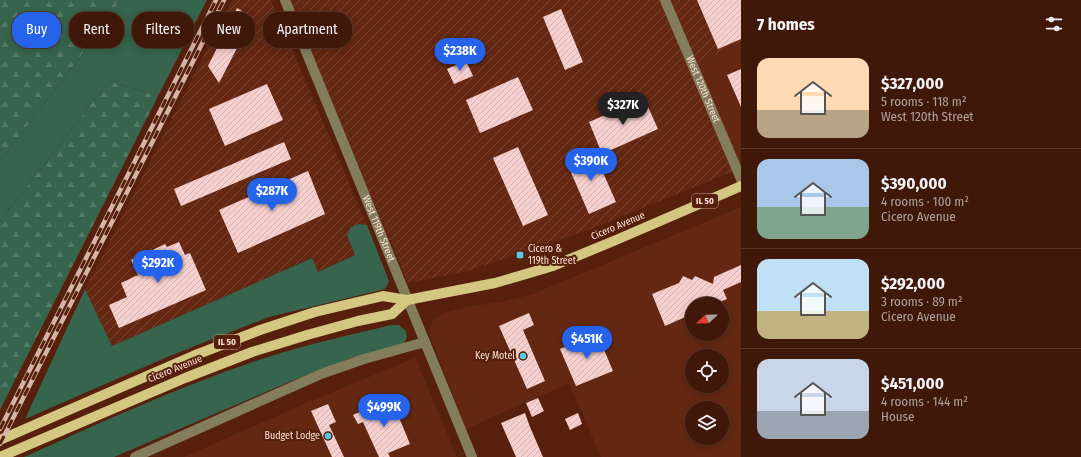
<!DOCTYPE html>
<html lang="en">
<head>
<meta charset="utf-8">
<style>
  body { margin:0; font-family:"Fira Sans Condensed",sans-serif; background:#472112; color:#f1f3f6; height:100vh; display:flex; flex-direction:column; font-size:15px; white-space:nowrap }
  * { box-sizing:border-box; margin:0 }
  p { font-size:13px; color:#aea09c }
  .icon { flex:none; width:22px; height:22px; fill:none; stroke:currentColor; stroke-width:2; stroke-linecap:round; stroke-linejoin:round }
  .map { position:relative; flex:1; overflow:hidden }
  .side { display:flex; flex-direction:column; background:#401809; width:340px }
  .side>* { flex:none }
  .guide { position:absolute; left:12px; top:12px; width:380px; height:36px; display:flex; gap:8px }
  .needle { width:26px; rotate:248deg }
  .fabs { position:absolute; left:685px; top:297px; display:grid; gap:8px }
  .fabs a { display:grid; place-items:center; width:44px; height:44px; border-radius:50%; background:#401809; box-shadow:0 2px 10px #0003,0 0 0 1px #59372a; font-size:20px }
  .price { position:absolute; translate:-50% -34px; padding:0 9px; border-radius:14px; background:#2563eb; color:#fff; font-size:13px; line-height:26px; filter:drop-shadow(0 1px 2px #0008) }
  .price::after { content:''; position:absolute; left:50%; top:24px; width:12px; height:9px; margin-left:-6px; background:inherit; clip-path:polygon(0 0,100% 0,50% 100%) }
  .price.on { background:#222; color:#fff }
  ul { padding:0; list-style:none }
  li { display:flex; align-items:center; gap:12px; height:100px; padding:0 16px }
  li+li { border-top:1px solid #59372a }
  li span { display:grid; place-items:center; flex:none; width:112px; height:80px; border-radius:12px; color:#555 }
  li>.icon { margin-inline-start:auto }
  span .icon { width:48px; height:48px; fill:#fffc; stroke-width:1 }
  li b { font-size:17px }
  h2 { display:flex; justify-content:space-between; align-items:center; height:48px; padding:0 16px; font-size:17px }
  .chip { padding:0 14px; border-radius:16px; background:#401809; box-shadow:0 2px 10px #0003,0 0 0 1px #59372a; font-size:14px; line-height:36px }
  .chip.on { background:#2563eb; color:#fff }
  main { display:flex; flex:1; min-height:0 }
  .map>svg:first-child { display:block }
  .built { fill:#642812; fill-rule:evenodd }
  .industrial { fill:url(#industrial-furrows) }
  .grass { fill:#36644c }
  .forest { fill:url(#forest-firs) }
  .building { fill:url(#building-hatch) }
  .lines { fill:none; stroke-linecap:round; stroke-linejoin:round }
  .minor { stroke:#837d5c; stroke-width:10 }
  .major { stroke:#d3c781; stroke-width:10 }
  .rail-casing { stroke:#d5b4a8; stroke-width:4.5 }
  .rail { stroke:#56200c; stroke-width:3; stroke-dasharray:9; stroke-linecap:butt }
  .poi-dot { fill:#5bc8e7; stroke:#56200c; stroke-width:1.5 }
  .labels { text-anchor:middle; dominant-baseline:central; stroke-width:4; stroke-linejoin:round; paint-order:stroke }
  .shield { fill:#56200c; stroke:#cca89c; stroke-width:1 }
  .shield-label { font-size:9px; font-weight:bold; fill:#fee3da }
  .street-label { font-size:10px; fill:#fee3da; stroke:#56200c }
  .poi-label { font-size:10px; fill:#fee3da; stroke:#56200c; text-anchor:end }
</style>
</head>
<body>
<main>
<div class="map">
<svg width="741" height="457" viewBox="0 0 741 457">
  <defs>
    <pattern id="industrial-furrows" width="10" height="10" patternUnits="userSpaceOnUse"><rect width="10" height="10" fill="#642812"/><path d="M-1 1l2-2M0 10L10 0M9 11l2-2" fill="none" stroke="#7b4734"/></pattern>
    <pattern id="forest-firs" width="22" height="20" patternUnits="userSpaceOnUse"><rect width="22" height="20" fill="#36644c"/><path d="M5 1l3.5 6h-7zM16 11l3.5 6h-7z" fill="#547a65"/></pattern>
    <pattern id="building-hatch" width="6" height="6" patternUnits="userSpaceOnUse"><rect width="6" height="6" fill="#f6d0cf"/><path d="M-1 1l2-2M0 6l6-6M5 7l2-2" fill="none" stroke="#d4b4b3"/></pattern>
  </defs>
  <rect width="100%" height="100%" fill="#56200c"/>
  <g class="built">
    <path d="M741,43V162L698,62Z"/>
    <path d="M741,207V457H601L569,383L466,429L431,338L429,329L433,320L444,313L467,307L506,301L533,294ZM692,304H722V334H692ZM692,356H722V386H692ZM692,408H722V438H692Z"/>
    <path d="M415,358L457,457H184L306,403Z"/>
  </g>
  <g class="industrial">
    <path d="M232,0H271L367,225L359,224L351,227L355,255L317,272L311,258L112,346L85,289Z"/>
    <path d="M288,0H741V43L698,62L741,162V168L591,229L468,271L408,283Z"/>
  </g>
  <g class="grass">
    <path d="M121,0H207L158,96L109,81L0,221V161L90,44Z"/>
    <path d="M359,224L367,225L389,281L385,289L269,317L172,355L25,419L85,289L112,346L312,258L318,272L355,255L347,235L351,227Z"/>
    <path d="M391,325H399L406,331L407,337L404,343L395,347L351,358L294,380L114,457H24C104,421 184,384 268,357C308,344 350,335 391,325Z"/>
  </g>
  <g class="forest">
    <path d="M0,0H121L90,44L0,161Z"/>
    <path d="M109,81L158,96L0,410V221Z"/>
  </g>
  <g class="building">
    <path d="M697,0H741V39L718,49Z"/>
    <path d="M237,8L242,11L250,23L219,83L208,66Z"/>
    <path d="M561,9L583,62L565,70L543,17Z"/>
    <path d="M466,61L473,76L454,84L447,69Z"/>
    <path d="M741,69V107L727,75Z"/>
    <path d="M518,77L533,110L480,133L466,100Z"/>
    <path d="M267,84L283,120L225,146L209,109Z"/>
    <path d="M644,98L658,129L602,154L589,122Z"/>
    <path d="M284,142L291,159L181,206L174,189Z"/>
    <path d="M518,147L548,215L523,226L493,158Z"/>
    <path d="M593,150L616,202L589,214L566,161Z"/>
    <path d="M308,171L325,214L238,253L219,210Z"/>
    <path d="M179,242L185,255L190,253L206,290L119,328L109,305L127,297L121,283L138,275L131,260L165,244L167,247Z"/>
    <path d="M741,265V282L723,290L727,299L715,304H692V314L665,326L652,294L679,283L683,276L692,280L695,276L713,284L714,277Z"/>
    <path d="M529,313L534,325L523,330L545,381L527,389L499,326Z"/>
    <path d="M597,333L613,371L576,386L560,349Z"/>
    <path d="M391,398L410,444L388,453L390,457H379L363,422L358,424L353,415Z"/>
    <path d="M538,398L544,411L532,417L526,403Z"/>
    <path d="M328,404L336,422L329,425L344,457H332L311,411Z"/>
    <path d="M525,413L530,427L543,457H516L501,423Z"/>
    <path d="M578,413L582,424L570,430L565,419Z"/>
  </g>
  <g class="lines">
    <g class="minor">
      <path id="s1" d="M285,0L472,457"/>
      <path id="s2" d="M665,0L741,179"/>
      <path d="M135,457L321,374L364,359L425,342"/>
    </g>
    <g class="major">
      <path d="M0,440L193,356L260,330L315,312L383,296L407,300L495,283L553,266L616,240L741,186"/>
      <path d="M0,457L185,378L252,352L307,335L358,321L392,314L407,300"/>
    </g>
    <g class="rail-casing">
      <g id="rail">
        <path d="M0,429L216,0"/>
        <path d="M0,444L224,0"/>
      </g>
    </g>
    <use href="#rail" class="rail"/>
  </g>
  <g class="poi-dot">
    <rect x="516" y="251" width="8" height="8" rx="2"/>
    <circle cx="523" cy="356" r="4"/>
    <circle cx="328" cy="436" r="4"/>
  </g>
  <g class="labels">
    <g class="shield">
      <rect x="692" y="194" width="26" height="14" rx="3"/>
      <rect x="214" y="335" width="26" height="14" rx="3"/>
    </g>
    <g class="shield-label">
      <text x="705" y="201">IL 50</text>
      <text x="227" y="342">IL 50</text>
    </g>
    <g class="street-label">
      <text stroke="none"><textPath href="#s2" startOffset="97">West 120th Street</textPath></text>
      <text transform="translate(618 226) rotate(-23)">Cicero Avenue</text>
      <text stroke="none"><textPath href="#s1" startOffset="247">West 119th Street</textPath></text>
      <text transform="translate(175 369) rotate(-22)">Cicero Avenue</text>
    </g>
    <g class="poi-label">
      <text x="528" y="249" text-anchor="start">Cicero &amp;<tspan x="528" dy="12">119th Street</tspan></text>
      <text x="515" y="356">Key Motel</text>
      <text x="320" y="436">Budget Lodge</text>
    </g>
  </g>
</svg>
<div class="fabs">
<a><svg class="needle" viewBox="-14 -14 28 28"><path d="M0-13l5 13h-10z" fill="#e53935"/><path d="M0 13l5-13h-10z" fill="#aea09c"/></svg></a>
<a><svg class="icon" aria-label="locate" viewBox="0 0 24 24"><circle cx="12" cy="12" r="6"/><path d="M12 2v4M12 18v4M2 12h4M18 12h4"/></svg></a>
<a><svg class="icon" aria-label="layers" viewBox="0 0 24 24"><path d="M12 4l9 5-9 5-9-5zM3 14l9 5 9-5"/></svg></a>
</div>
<b class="price" style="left:460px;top:72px">$238K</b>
<b class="price on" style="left:623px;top:126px">$327K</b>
<b class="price" style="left:591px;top:182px">$390K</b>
<b class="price" style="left:272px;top:212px">$287K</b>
<b class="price" style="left:158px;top:284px">$292K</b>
<b class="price" style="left:587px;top:360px">$451K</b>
<b class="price" style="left:384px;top:428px">$499K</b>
<div class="guide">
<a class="chip on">Buy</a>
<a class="chip">Rent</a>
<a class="chip">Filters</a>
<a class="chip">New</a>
<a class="chip">Apartment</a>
</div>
</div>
<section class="side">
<h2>7 homes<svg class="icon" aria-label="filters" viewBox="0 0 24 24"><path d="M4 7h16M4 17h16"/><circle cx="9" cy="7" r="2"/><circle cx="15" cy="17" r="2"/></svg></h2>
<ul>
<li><span style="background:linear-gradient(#ffd9b3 65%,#b9a48a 0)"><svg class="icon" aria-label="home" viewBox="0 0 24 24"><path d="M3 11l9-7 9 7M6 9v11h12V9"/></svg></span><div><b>$327,000</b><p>5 rooms · 118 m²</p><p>West 120th Street</p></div></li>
<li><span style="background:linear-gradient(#a9c7e8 60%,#7fa58c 0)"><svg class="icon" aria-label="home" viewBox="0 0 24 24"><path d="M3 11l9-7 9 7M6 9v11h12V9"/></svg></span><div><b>$390,000</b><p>4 rooms · 100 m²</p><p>Cicero Avenue</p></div></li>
<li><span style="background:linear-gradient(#bfe0f5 65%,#c2b280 0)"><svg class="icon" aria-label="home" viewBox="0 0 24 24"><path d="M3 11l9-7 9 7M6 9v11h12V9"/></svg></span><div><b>$292,000</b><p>3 rooms · 89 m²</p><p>Cicero Avenue</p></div></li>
<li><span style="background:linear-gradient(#c9d6e8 65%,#9aa5b1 0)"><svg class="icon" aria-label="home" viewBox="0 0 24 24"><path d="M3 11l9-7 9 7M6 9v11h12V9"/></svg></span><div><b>$451,000</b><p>4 rooms · 144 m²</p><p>House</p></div></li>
</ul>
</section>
</main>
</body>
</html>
